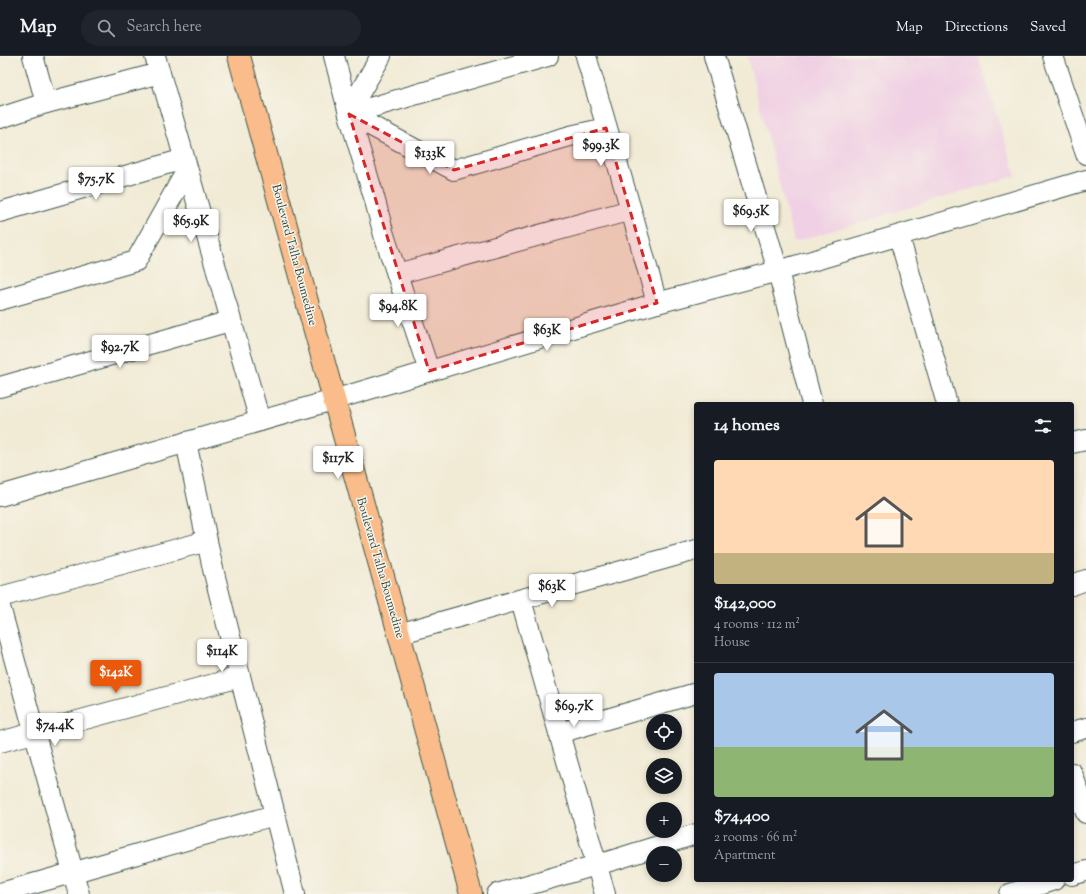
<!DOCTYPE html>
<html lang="en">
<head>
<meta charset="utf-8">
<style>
  body { margin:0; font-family:"Sorts Mill Goudy",serif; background:#20242c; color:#f1f3f6; height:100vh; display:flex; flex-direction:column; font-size:15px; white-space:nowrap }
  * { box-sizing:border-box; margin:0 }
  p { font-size:13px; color:#9ea1a6 }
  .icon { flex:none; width:22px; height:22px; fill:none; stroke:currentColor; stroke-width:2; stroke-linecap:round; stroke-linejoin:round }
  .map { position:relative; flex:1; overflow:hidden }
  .drawer { position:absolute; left:694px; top:346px; width:380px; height:480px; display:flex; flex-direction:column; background:#171b24; border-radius:4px; box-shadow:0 2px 6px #0003 }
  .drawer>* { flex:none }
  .controls { position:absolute; left:646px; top:658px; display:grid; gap:8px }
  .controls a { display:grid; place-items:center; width:36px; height:36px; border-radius:50%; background:#171b24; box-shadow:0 2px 6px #0003; font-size:20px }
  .price { position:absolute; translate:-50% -34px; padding:0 9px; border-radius:4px; background:#fff; color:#222; font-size:13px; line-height:26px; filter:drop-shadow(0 1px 2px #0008) }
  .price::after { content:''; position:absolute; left:50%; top:24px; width:12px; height:9px; margin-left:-6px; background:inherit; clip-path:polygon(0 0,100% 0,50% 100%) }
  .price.on { background:#ea580c; color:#fff }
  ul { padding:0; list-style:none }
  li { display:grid; align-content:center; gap:8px; height:212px; padding:0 20px }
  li+li { border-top:1px solid #363941 }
  li span { display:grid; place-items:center; height:124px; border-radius:4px; color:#555 }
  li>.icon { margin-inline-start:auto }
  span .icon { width:72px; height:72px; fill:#fffc; stroke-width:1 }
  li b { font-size:17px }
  h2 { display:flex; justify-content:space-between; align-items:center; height:48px; padding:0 20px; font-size:17px }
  header { display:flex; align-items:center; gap:24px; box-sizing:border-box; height:56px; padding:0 20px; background:#171b24; border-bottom:1px solid #363941 }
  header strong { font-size:19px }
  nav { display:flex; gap:22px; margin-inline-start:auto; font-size:14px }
  .search { width:280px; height:36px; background:#20242c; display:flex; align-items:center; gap:10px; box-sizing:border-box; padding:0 14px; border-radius:22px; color:#9ea1a6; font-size:15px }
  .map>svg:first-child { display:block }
  .built { fill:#f0d0e4 }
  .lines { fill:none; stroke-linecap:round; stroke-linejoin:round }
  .minor-casing { stroke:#3e574c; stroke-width:22 }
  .major-casing { stroke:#3e574c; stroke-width:24 }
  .minor { stroke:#fff; stroke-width:20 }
  .major { stroke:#f9bc8a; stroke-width:22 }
  .marked { fill:#d62828; fill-opacity:0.2; stroke:#d62828; stroke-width:3; stroke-dasharray:8 5; stroke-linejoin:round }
  .labels { text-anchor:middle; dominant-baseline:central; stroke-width:3; stroke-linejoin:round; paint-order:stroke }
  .street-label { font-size:12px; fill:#1f3d34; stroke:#f7f3e8 }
</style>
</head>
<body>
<header>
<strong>Map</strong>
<div class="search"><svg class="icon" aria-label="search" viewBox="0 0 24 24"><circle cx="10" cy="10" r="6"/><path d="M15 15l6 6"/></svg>Search here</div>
<nav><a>Map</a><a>Directions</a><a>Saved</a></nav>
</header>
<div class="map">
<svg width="1086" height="838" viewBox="0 0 1086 838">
  <rect width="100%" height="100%" fill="#f7f3e8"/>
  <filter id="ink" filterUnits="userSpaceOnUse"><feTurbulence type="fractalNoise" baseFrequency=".025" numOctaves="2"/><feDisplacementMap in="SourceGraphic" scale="8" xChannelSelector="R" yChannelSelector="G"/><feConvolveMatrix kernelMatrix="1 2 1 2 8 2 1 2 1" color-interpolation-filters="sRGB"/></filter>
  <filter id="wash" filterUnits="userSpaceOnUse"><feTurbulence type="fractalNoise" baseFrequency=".012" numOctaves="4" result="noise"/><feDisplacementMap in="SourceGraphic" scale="16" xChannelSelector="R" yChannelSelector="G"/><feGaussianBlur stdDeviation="0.9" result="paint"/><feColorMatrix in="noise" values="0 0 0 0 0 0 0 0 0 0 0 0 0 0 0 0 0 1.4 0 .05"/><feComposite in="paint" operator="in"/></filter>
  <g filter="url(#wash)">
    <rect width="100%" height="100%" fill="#f1ebd5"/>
    <path class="built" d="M747,0H978L1016,120L794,186Z"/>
  </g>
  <g filter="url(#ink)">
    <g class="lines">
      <g class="minor-casing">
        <g id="minor">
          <path d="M155,0L260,365"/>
          <path d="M334,0L349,58"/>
          <path d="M381,0L356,43L349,58L548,0"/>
          <path d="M714,0L778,215L812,348"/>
          <path d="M1053,0L1086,98"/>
          <path d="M46,47L160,17"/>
          <path d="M0,62L46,47L33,0"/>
          <path d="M631,154L657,247"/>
          <path d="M0,156L184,103"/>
          <path d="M899,180L947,348"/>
          <path d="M397,218L631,154L586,0"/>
          <path d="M0,244L136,205L187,114"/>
          <path d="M429,315L384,179L374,141L349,58L454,114L570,80L606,72"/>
          <path d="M0,331L230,265"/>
          <path d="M186,386L213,513L295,838"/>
          <path d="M1072,387L1086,384"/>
          <path d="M0,440L333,344L657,247L778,215L1086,124"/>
          <path d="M1072,529L1086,524"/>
          <path d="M0,541L207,485"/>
          <path d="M521,544L605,838"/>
          <path d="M0,551L79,838"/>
          <path d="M398,578L696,494"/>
          <path d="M1072,676L1086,672"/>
          <path d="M559,677L696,637"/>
          <path d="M0,686L240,621"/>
          <path d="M1072,717L1086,757"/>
          <path d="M1072,819L1086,815"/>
          <path d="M0,837C92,812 183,784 275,759"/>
          <path d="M497,838L617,803L696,778"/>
          <path d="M1010,838L1054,824"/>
        </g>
      </g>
      <g class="major-casing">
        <path id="major" d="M239,0L471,838"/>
      </g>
      <use href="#minor" class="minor"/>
      <use href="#major" class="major"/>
    </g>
  </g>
  <path class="marked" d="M349,58L454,114L606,72L657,247L429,315Z"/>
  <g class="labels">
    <g class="street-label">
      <text transform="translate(294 199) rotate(75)">Boulevard Talha Boumedine</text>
      <text transform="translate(380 512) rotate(74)">Boulevard Talha Boumedine</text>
    </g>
  </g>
</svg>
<div class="controls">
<a><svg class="icon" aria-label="locate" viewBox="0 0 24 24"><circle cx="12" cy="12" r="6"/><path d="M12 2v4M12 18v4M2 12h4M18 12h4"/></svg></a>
<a><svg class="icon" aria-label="layers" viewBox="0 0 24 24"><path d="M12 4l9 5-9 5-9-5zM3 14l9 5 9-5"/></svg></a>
<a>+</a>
<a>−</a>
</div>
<b class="price" style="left:601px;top:111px">$99.3K</b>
<b class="price" style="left:430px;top:119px">$133K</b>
<b class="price" style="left:96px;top:145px">$75.7K</b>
<b class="price" style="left:751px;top:177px">$69.5K</b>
<b class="price" style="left:191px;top:187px">$65.9K</b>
<b class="price" style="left:398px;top:272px">$94.8K</b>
<b class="price" style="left:547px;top:296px">$63K</b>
<b class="price" style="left:120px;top:313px">$92.7K</b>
<b class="price" style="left:338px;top:424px">$117K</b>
<b class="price" style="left:552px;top:552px">$63K</b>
<b class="price" style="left:222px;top:617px">$114K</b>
<b class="price on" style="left:116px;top:638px">$142K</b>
<b class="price" style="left:574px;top:672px">$69.7K</b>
<b class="price" style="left:55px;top:691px">$74.4K</b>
<section class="drawer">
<h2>14 homes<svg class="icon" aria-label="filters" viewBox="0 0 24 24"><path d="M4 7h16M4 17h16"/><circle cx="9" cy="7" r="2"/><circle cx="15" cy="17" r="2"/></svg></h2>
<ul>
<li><span style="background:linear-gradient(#ffd9b3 75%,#c2b280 0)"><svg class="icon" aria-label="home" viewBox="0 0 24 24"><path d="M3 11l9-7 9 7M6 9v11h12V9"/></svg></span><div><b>$142,000</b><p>4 rooms · 112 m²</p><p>House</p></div></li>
<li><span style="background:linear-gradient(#a9c7e8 60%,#8fb573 0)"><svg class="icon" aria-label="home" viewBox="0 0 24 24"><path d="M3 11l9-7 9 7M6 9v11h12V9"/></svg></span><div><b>$74,400</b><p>2 rooms · 66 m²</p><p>Apartment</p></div></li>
</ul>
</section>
</div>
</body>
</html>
